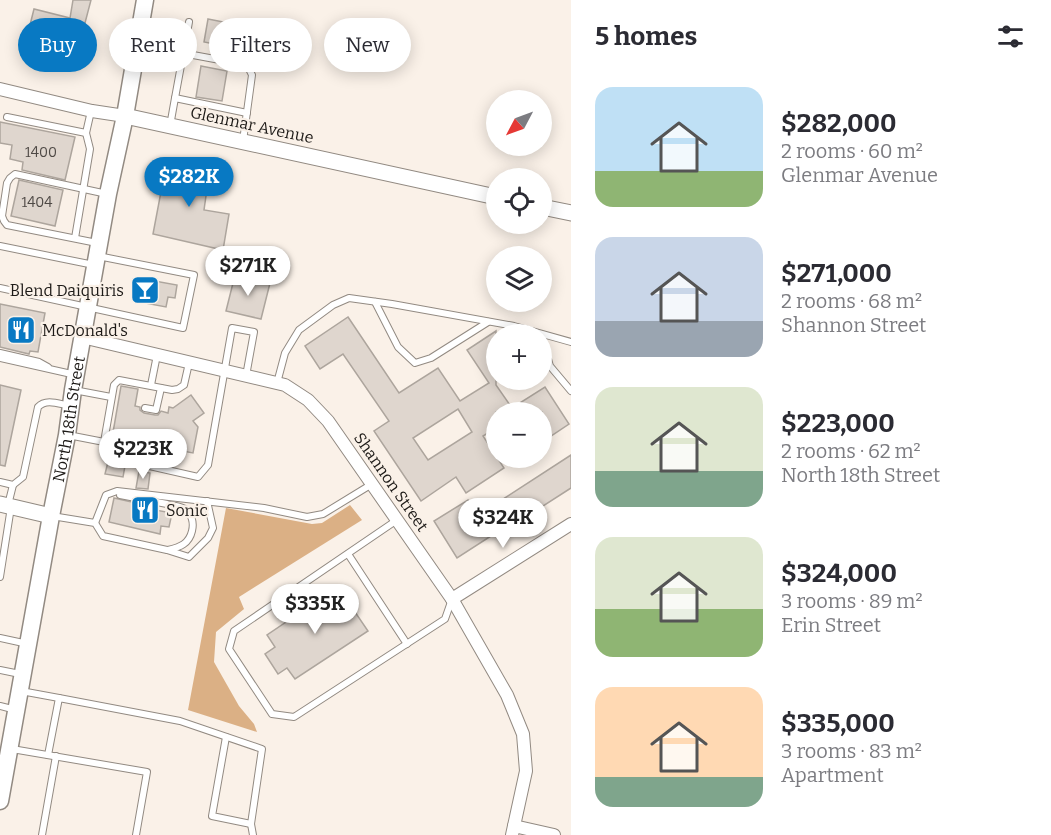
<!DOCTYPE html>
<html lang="en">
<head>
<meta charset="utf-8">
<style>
  body { margin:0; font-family:Bitter,serif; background:#f2f2f3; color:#2b2b33; height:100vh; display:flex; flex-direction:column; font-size:22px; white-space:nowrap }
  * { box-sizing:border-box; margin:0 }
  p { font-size:20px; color:#7c7c81 }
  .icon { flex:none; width:33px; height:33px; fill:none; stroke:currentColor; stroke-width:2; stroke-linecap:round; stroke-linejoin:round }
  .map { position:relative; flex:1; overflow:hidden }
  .panel { display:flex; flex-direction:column; background:#fff; width:480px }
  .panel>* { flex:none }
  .top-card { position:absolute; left:18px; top:18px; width:462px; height:54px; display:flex; gap:12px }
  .needle { width:39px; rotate:229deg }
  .buttons { position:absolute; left:486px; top:90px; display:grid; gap:12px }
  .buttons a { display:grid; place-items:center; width:66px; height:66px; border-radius:50%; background:#fff; box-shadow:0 3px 15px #0003; font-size:30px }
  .price { position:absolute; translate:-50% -51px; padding:0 14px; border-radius:21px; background:#fff; color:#222; font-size:20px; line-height:39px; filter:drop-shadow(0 2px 3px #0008) }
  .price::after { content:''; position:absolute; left:50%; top:36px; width:18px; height:14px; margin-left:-9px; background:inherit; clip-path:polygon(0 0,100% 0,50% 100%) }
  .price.selected { background:#0879c3; color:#fff }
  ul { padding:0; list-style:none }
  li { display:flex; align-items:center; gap:18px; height:150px; padding:0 24px }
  li span { display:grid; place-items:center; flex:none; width:168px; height:120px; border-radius:18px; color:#555 }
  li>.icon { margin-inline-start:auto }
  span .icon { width:72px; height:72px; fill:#fffc; stroke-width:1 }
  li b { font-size:26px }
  h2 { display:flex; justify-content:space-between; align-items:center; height:72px; padding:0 24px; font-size:26px }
  .pill { padding:0 21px; border-radius:27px; background:#fff; box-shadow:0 3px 15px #0003; font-size:21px; line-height:54px }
  .pill.selected { background:#0879c3; color:#fff }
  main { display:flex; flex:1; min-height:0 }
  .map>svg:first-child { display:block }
  .forest { fill:#dbb085 }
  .building { fill:#dfd6ce; stroke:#ada59d; stroke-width:1.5; fill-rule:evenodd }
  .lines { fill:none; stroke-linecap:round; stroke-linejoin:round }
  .service-casing { stroke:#928a82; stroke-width:8 }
  .minor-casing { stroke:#928a82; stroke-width:14 }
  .tertiary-casing { stroke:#928a82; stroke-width:17 }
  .secondary-casing { stroke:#928a82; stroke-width:19 }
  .service { stroke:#fff; stroke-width:6 }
  .minor { stroke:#fff; stroke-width:12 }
  .tertiary { stroke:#fff; stroke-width:15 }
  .secondary { stroke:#fff; stroke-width:16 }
  .labels { text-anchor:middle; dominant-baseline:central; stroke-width:4.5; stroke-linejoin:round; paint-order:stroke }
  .number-label { font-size:14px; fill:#4e4945 }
  .street-label { font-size:16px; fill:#1d1a17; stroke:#faf1e8 }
  .poi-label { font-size:16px; fill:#1d1a17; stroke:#faf1e8; text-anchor:start }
</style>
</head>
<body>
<main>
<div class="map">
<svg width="571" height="835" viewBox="0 0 571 835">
  <rect width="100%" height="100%" fill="#faf1e8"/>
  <path class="forest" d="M350,505L362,520L239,597L244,609L216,632L214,662L239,706L254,724L257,732L188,710L226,508L312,524L322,523Z"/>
  <g class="building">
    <path d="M73,0H91L80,42L29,29L34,9L70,18Z"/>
    <path d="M208,19L249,27L245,50L204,42Z"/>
    <path d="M201,66L227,71L222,101L196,97Z"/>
    <path d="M0,122L75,137L65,180L22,170L23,162L10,159L12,145L0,143Z"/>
    <path d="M167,160L210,168L204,210L229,214L223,250L153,234Z"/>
    <path d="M19,180L63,190L55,226L11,216Z"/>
    <path d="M235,275L270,283L261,319L226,311Z"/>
    <path d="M138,278L177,285L175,298L168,297L166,307L134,301Z"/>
    <path d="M0,304L45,313L38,352L30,351L29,354L0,347Z"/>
    <path d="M348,317L399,393L438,368L460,401L489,383L467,350L496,331V385L512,408L545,387L569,424L542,442V412H496V428L483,436L504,468L466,493L456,477L421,501L374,431L389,421L343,354L320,369L305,346ZM458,409L472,432L428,460L413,438Z"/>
    <path d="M0,385L21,390L5,466L0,465Z"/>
    <path d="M121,386L138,389L135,406L140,407V410L144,413L155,415H158L161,411L168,413L169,407L173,408L191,395L204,413L193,421L198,427L193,453L161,447L162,442L155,441L154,436L150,435L146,436L145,439L130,436L129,439L124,440L123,444L124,447L127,449L126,455L114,452L111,444Z"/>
    <path d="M571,455V488L515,524L500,501Z"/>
    <path d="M108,462L125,466L123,477L105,474Z"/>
    <path d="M139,471L150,473L148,489L136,488Z"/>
    <path d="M114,498L145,505L144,508L172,513L169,527L161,526L160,534L109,522Z"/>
    <path d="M468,500L491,536L457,558L434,521Z"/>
    <path d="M338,587L368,631L295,679L287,668L278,674L265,654L275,647L267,635Z"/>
  </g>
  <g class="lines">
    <g class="service-casing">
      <g id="service">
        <path d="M139,45L247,65L252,75L243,141"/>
        <path d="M175,98L189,22"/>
        <path d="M7,117L86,133"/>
        <path d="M170,126L175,98L247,113"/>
        <path d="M75,238L90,149L86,133L91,111"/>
        <path d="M97,243L7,225L4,221L2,216L7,183L10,178L15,174L107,194"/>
        <path d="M0,246L94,265"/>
        <path d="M0,288L183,328L194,275L98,256"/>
        <path d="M375,302L398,347L415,363L431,358L488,322"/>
        <path d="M542,338L550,366L571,391"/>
        <path d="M0,353L39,362L48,367"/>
        <path d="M0,358L76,375"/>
        <path d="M277,383L285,353L299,330L333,305L349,298L392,304L514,326L571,342"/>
        <path d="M151,385L157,355"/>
        <path d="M74,390L111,397"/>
        <path d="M145,408L156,410L161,388"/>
        <path d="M68,435L104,442L110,457L198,477L208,465L232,328L254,332L246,376"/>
        <path d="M104,442L114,385L119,380L172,390L178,389L184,385L189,363"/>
        <path d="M128,444L148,448"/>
        <path d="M145,466L150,440"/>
        <path d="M0,482L13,485L23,477L38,407C46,398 59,404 70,406"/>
        <path d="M120,495C136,498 151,501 167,504C173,506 180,506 185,509C192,514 194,523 192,531C189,544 180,547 168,550"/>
        <path d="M8,505L13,485"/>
        <path d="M52,516L95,523L103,536L167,550L189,557L208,538L213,528L207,501"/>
        <path d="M397,520L234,631L229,649L272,714L294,717L445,619L452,599"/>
        <path d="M95,523L106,495L117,491L264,508L307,517L323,514L372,484"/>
        <path d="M348,554L407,644"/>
        <path d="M0,577L11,507"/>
        <path d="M0,638L28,644"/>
        <path d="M0,670L20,674"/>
        <path d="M21,691L59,698"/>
        <path d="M0,706L16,710"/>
        <path d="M226,737L212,816L251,824"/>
        <path d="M12,749L147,772L136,835"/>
        <path d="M48,755L59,698L180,721L262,749L251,824L253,835"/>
        <path d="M42,835L56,756"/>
      </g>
    </g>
    <g class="minor-casing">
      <g id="minor">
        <path d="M0,89L92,111L125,116"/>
        <path d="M82,337L285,385L308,400L328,421L452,599L507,695L523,734L526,771L512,835"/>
        <path d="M452,599L571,524"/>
        <path d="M514,826L554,835"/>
      </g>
    </g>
    <g class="tertiary-casing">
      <g id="tertiary">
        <path d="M125,116L496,197"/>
        <path d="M542,207L571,213"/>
        <path d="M0,504L51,516"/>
      </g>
    </g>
    <g class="secondary-casing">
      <g id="secondary">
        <path id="s1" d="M0,801L51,516L67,435L73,390L108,194L125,116L145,0"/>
      </g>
    </g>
    <use href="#service" class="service"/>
    <use href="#minor" class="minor"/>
    <use href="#tertiary" class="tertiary"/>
    <use href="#secondary" class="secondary"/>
  </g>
  <defs>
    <g id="bar-square" transform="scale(1.5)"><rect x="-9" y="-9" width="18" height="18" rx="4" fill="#0879c3" stroke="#faf1e8"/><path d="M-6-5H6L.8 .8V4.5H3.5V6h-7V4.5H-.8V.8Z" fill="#fff"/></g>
    <g id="restaurant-square" transform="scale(1.5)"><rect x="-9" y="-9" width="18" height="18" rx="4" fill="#0879c3" stroke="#faf1e8"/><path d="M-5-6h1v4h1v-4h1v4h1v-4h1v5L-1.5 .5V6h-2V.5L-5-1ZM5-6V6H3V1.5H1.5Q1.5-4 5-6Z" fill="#fff"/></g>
  </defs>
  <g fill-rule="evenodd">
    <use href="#bar-square" x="145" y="290"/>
    <use href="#restaurant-square" x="21" y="330"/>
    <use href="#restaurant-square" x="145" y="510"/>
  </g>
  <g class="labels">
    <g class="number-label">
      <text x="41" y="152">1400</text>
      <text x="37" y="202">1404</text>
    </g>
    <g class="street-label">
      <text transform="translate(252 125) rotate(12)">Glenmar Avenue</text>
      <text stroke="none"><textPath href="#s1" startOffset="388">North 18th Street</textPath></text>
      <text transform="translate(391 482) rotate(55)">Shannon Street</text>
    </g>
    <g class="poi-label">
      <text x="124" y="290" text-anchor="end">Blend Daiquiris</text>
      <text x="42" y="330">McDonald's</text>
      <text x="166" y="510">Sonic</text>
    </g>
  </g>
</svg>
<div class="buttons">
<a><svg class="needle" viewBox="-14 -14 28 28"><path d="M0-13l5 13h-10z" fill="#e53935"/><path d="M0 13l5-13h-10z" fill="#7c7c81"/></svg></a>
<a><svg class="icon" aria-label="locate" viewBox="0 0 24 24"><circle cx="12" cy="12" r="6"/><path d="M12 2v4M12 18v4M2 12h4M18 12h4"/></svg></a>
<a><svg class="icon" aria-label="layers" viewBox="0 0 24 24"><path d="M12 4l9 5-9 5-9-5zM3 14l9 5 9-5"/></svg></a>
<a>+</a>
<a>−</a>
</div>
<b class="price selected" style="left:189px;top:208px">$282K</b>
<b class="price" style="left:248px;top:297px">$271K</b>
<b class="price" style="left:143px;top:480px">$223K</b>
<b class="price" style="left:503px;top:549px">$324K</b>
<b class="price" style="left:315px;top:635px">$335K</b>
<div class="top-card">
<a class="pill selected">Buy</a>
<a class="pill">Rent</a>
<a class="pill">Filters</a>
<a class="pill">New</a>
</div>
</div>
<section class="panel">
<h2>5 homes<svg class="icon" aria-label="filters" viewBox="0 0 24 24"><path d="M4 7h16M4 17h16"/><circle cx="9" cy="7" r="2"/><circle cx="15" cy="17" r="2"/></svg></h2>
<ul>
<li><span style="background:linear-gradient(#bfe0f5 70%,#8fb573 0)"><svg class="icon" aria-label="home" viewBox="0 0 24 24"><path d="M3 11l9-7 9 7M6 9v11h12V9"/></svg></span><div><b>$282,000</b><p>2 rooms · 60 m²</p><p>Glenmar Avenue</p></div></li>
<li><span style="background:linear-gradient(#c9d6e8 70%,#9aa5b1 0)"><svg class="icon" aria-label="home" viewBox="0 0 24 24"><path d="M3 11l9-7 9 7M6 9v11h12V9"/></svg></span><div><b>$271,000</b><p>2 rooms · 68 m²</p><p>Shannon Street</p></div></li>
<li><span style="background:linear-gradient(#dfe7d0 70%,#7fa58c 0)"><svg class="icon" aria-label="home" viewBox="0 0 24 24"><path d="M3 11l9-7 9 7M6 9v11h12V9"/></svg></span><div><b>$223,000</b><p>2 rooms · 62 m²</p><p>North 18th Street</p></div></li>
<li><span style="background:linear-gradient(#dfe7d0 60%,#8fb573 0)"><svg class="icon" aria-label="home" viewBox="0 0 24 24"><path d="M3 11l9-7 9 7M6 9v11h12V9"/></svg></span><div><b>$324,000</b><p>3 rooms · 89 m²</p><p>Erin Street</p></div></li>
<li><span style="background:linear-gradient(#ffd9b3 75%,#7fa58c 0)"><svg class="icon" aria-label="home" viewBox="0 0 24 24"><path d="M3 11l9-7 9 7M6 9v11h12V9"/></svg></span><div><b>$335,000</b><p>3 rooms · 83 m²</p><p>Apartment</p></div></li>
</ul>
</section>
</main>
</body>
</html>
